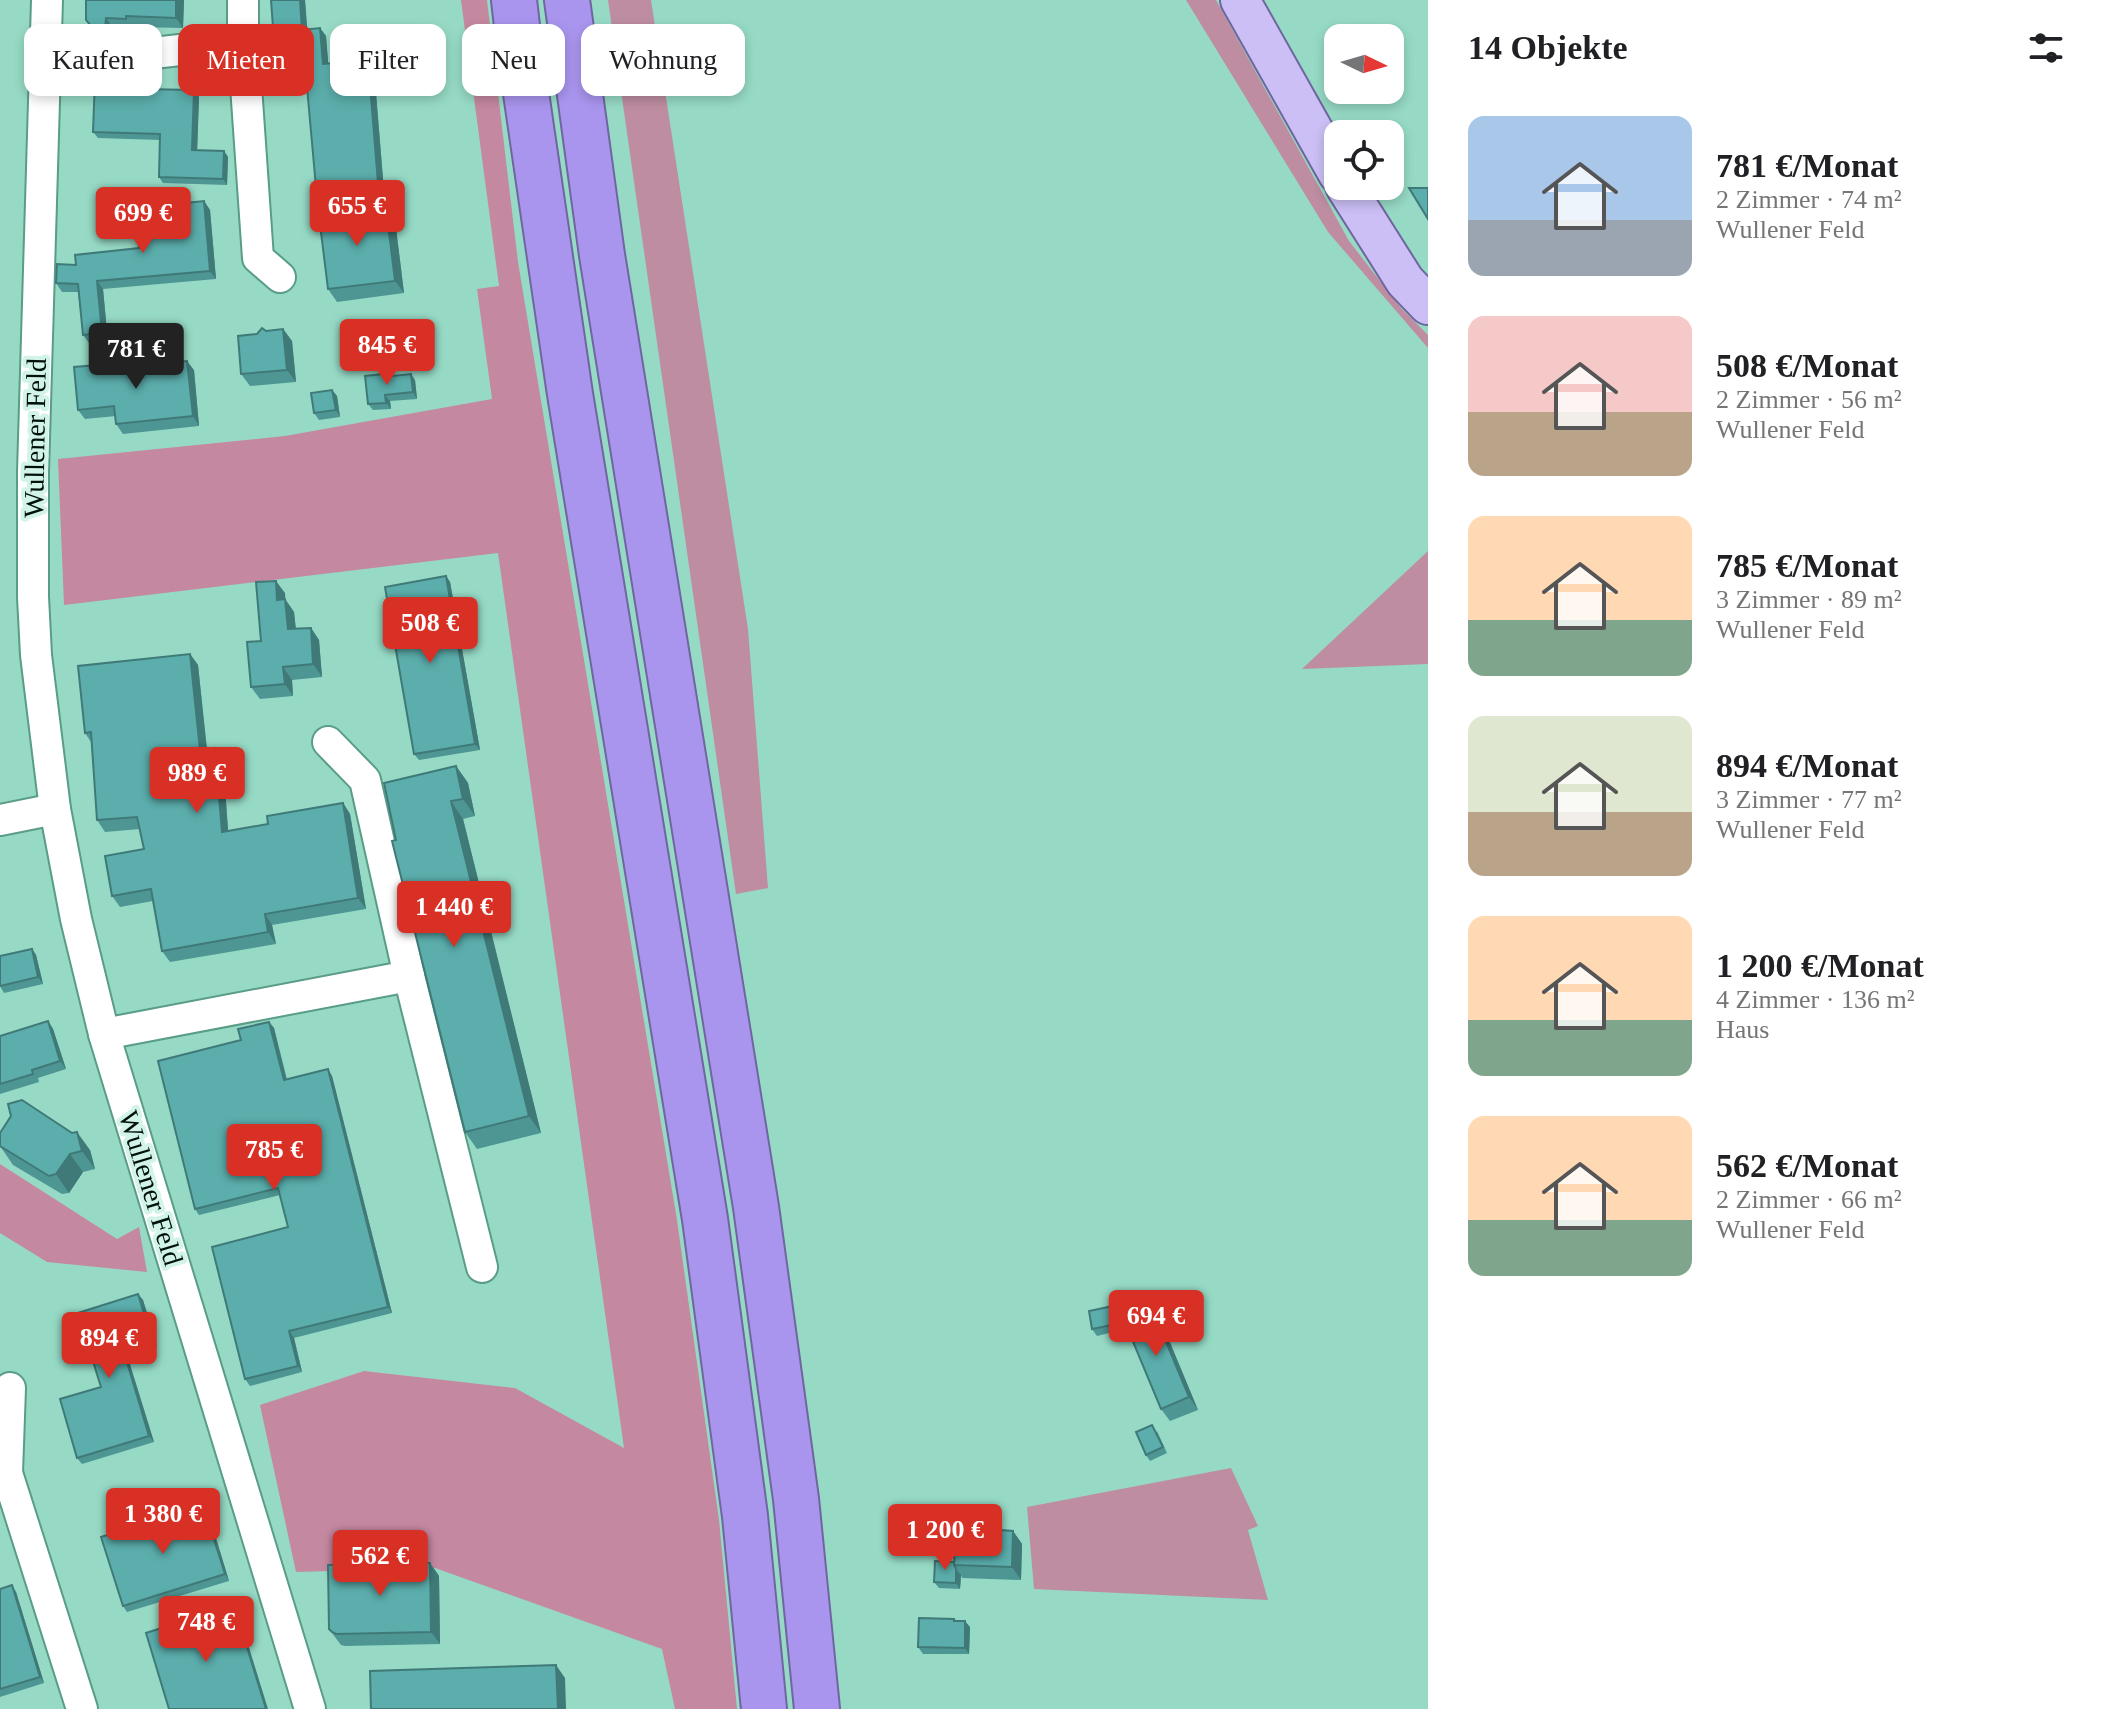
<!DOCTYPE html>
<html lang="de">
<head>
<meta charset="utf-8">
<style>
  body { margin:0; font-family:Georgia,serif; background:#f6f6f6; color:#202124; height:100vh; display:flex; flex-direction:column; font-size:30px; white-space:nowrap }
  * { box-sizing:border-box; margin:0 }
  p { font-size:26px; color:#757577 }
  .icon { flex:none; width:44px; height:44px; fill:none; stroke:currentColor; stroke-width:2; stroke-linecap:round; stroke-linejoin:round }
  .map { position:relative; flex:1; overflow:hidden }
  .details { display:flex; flex-direction:column; background:#fff; width:680px }
  .details>* { flex:none }
  .guide { position:absolute; left:24px; top:24px; width:760px; height:72px; display:flex; gap:16px }
  .needle { width:52px; rotate:95deg }
  .fabs { position:absolute; left:1324px; top:24px; display:grid; gap:16px }
  .fabs a { display:grid; place-items:center; width:80px; height:80px; border-radius:16px; background:#fff; box-shadow:0 4px 12px #0003; font-size:40px }
  .price { position:absolute; translate:-50% -68px; padding:0 18px; border-radius:8px; background:#d93025; color:#fff; font-size:26px; line-height:52px; filter:drop-shadow(0 2px 4px #0008) }
  .price::after { content:''; position:absolute; left:50%; top:48px; width:24px; height:18px; margin-left:-12px; background:inherit; clip-path:polygon(0 0,100% 0,50% 100%) }
  .price.on { background:#222; color:#fff }
  ul { padding:0; list-style:none }
  li { display:flex; align-items:center; gap:24px; height:200px; padding:0 40px }
  li span { display:grid; place-items:center; flex:none; width:224px; height:160px; border-radius:16px; color:#555 }
  li>.icon { margin-inline-start:auto }
  span .icon { width:96px; height:96px; fill:#fffc; stroke-width:1 }
  li b { font-size:34px }
  h2 { display:flex; justify-content:space-between; align-items:center; height:96px; padding:0 40px; font-size:34px }
  .pill { padding:0 28px; border-radius:16px; background:#fff; box-shadow:0 4px 12px #0003; font-size:28px; line-height:72px }
  .pill.on { background:#d93025; color:#fff }
  main { display:flex; flex:1; min-height:0 }
  .map>svg:first-child { display:block }
  .green { fill:#be8da1 }
  .forest { fill:#c588a1 }
  .lines { fill:none; stroke-linecap:round; stroke-linejoin:round }
  .minor-casing { stroke:#599c88; stroke-width:34 }
  .major-casing { stroke:#6e669e; stroke-width:42 }
  .highway-casing { stroke:#6e669e; stroke-width:48 }
  .minor { stroke:#fff; stroke-width:30 }
  .major { stroke:#cbbff5; stroke-width:38 }
  .highway { stroke:#a995ee; stroke-width:44 }
  .wall { fill:#4e9694 }
  .shaded-wall { fill:#407a78 }
  .building { fill:#5baeac; stroke:#407a78; stroke-width:2 }
  .labels { text-anchor:middle; dominant-baseline:central; stroke-width:8; stroke-linejoin:round; paint-order:stroke }
  .street-label { font-size:28px; fill:#00100a; stroke:#d2f3e8 }
</style>
</head>
<body>
<main>
<div class="map">
<svg width="1428" height="1709" viewBox="0 0 1428 1709">
  <rect width="100%" height="100%" fill="#96dac5"/>
  <g class="green">
    <path d="M608,0H651L748,629L768,888L736,894Z"/>
    <path d="M1186,0H1216L1349,241L1401,308L1428,335V348L1328,232Z"/>
    <path d="M1428,551V664L1302,669Z"/>
    <path d="M1231,1468L1258,1526L1248,1530L1268,1600L1034,1589L1027,1507Z"/>
  </g>
  <g class="forest">
    <path d="M461,0H487L518,262L677,1220L719,1520L737,1709H675L662,1649L435,1568L296,1572L260,1405L364,1371L515,1388L624,1448L498,553L64,605L58,459L285,436L492,399L477,289L499,286Z"/>
    <path d="M0,1164L117,1239L139,1227L147,1272L47,1262L0,1233Z"/>
  </g>
  <g class="lines">
    <g class="minor-casing">
      <g id="minor">
        <path d="M47,0L33,472V597L36,655L55,809L76,919L104,1034L310,1709"/>
        <path d="M243,0V43"/>
        <path d="M45,65L243,43L258,258L280,277"/>
        <path d="M0,820L55,809"/>
        <path d="M409,976L482,1267"/>
        <path d="M104,1034L409,976L365,780L328,742"/>
        <path d="M10,1388L7,1473L82,1709"/>
      </g>
    </g>
    <g class="major-casing">
      <g id="major">
        <path d="M1240,0L1338,174"/>
        <path d="M1345,186L1405,281L1428,305"/>
      </g>
    </g>
    <g class="highway-casing">
      <g id="highway">
        <path d="M514,0L520,52L570,394L705,1219L745,1516L764,1709"/>
        <path d="M567,0L602,255L756,1207L796,1499L817,1709"/>
      </g>
    </g>
    <use href="#minor" class="minor"/>
    <use href="#major" class="major"/>
    <use href="#highway" class="highway"/>
  </g>
  <g class="wall">
    <path d="M184,0L183,28L133,27V29L113,28L112,38L99,37L86,20Z"/>
    <path d="M271,0H305L307,29L320,28L326,36L328,64L368,60L374,69L384,191L321,196L316,187L306,74L282,76L276,68Z"/>
    <path d="M207,58L211,65L212,79H190L186,73Z"/>
    <path d="M146,85V89L194,90L199,97L197,150L224,151L228,157L227,185L163,183L159,177L160,140L98,138L93,132Z"/>
    <path d="M204,201L210,210L216,279L103,289L108,342L89,343L83,335L78,292H62L56,283L76,265L139,248Z"/>
    <path d="M395,220L404,293L337,302L328,289Z"/>
    <path d="M283,329L292,341L296,382L250,386L241,374L257,334L266,331Z"/>
    <path d="M113,368L194,370L199,426L123,434L116,424V416L85,419L78,410Z"/>
    <path d="M383,374L385,377L415,380L417,399L390,401L391,409L373,410L368,404Z"/>
    <path d="M332,390L337,396L340,417L319,420L314,413Z"/>
    <path d="M446,576L450,582L480,750L419,760L414,754Z"/>
    <path d="M285,593V599L294,612L296,629L311,628L319,640L322,677L292,680L293,696L260,699L251,687L261,641Z"/>
    <path d="M190,654L198,665L207,749L223,760L228,831L268,824L343,803L350,814L366,909L272,925L276,944L170,962L162,951L153,901L120,907L112,896L144,849L140,829L105,832L97,820L91,742L85,733Z"/>
    <path d="M456,766L468,783L475,816L463,819L541,1133L477,1149L465,1132L396,840Z"/>
    <path d="M32,949L36,955L43,984L4,993L0,986Z"/>
    <path d="M48,1021L53,1029L66,1069L38,1078L39,1082L0,1094V1036Z"/>
    <path d="M269,1022L274,1028L287,1079L332,1076L392,1313L294,1338L302,1372L250,1386L245,1379L288,1227L280,1195L199,1215L195,1209L241,1040Z"/>
    <path d="M0,1146L90,1150L95,1169L83,1172L69,1193L62,1194L13,1165Z"/>
    <path d="M138,1294L143,1300L157,1346L127,1355L154,1442L82,1464L77,1458L101,1387Z"/>
    <path d="M1152,1308L1161,1321L1198,1410L1170,1421L1161,1409Z"/>
    <path d="M1117,1312L1121,1330L1097,1336L1092,1329Z"/>
    <path d="M1157,1431L1167,1453L1150,1461L1146,1455Z"/>
    <path d="M203,1505L208,1512L229,1581L127,1612L123,1606Z"/>
    <path d="M1013,1531L1022,1544L1021,1580L962,1578L961,1575L960,1589L939,1588L934,1582L973,1541Z"/>
    <path d="M430,1563L439,1576L440,1644L345,1646L341,1645L329,1629Z"/>
    <path d="M0,1589L16,1592L44,1683L0,1697Z"/>
    <path d="M954,1619L970,1627L969,1654H923L918,1647Z"/>
  </g>
  <g class="shaded-wall">
    <path d="M176,0H184L183,28L176,18Z"/>
    <path d="M300,0H305L308,38L302,30Z"/>
    <path d="M106,18L113,28L112,38L105,28Z"/>
    <path d="M320,28L326,36L329,72L323,64Z"/>
    <path d="M207,58L211,65L212,79L207,72Z"/>
    <path d="M368,60L374,69L384,191L378,183Z"/>
    <path d="M141,79L146,85L145,95L141,89Z"/>
    <path d="M194,90L199,97L197,156L192,150Z"/>
    <path d="M224,151L228,157L227,185L223,179Z"/>
    <path d="M204,201L210,210L216,279L210,271Z"/>
    <path d="M386,208L395,220L404,293L395,281Z"/>
    <path d="M97,281L103,289L108,342L102,333Z"/>
    <path d="M283,329L292,341L296,382L287,370Z"/>
    <path d="M187,361L194,370L199,426L193,416Z"/>
    <path d="M411,374L415,380L417,399L413,392Z"/>
    <path d="M332,390L337,396L340,417L336,410Z"/>
    <path d="M385,395L390,401L391,409L386,403Z"/>
    <path d="M446,576L450,582L480,750L475,744Z"/>
    <path d="M276,581L285,593L286,612L277,600Z"/>
    <path d="M285,599L294,612L297,642L288,629Z"/>
    <path d="M311,628L319,640L322,677L313,664Z"/>
    <path d="M190,654L198,665L208,761L200,750Z"/>
    <path d="M283,667L292,680L293,696L285,684Z"/>
    <path d="M215,748L223,760L229,843L222,832Z"/>
    <path d="M456,766L468,783L475,816L463,799Z"/>
    <path d="M451,801L463,819L541,1133L529,1116Z"/>
    <path d="M343,803L350,814L366,909L358,898Z"/>
    <path d="M265,914L272,925L276,944L268,932Z"/>
    <path d="M32,949L36,955L43,984L38,977Z"/>
    <path d="M48,1021L53,1029L66,1069L60,1061Z"/>
    <path d="M269,1022L274,1028L288,1087L284,1080Z"/>
    <path d="M328,1069L332,1076L392,1313L388,1307Z"/>
    <path d="M77,1132L90,1150L95,1169L82,1151Z"/>
    <path d="M70,1154L83,1172L69,1193L56,1174Z"/>
    <path d="M138,1294L143,1300L157,1346L152,1340Z"/>
    <path d="M1113,1306L1117,1312L1121,1330L1117,1324Z"/>
    <path d="M1152,1308L1161,1321L1198,1410L1189,1397Z"/>
    <path d="M289,1331L294,1338L302,1372L298,1366Z"/>
    <path d="M123,1349L127,1355L154,1442L149,1436Z"/>
    <path d="M203,1505L208,1512L229,1581L225,1574Z"/>
    <path d="M1013,1531L1022,1544L1021,1580L1012,1567Z"/>
    <path d="M430,1563L439,1576L440,1644L431,1632Z"/>
    <path d="M956,1569L961,1575L960,1589L956,1583Z"/>
    <path d="M12,1585L16,1592L44,1683L40,1677Z"/>
    <path d="M234,1605L238,1612L268,1709H266Z"/>
    <path d="M965,1621L970,1627L969,1654L965,1648Z"/>
    <path d="M556,1665L565,1678L566,1709H558Z"/>
  </g>
  <g class="building">
    <path d="M86,0H176V18L126,16V19L106,18L105,28L92,27L86,20Z"/>
    <path d="M271,0H300L302,30L320,28L323,64L368,60L378,183L316,187L305,65L276,68Z"/>
    <path d="M207,58V72L186,73V61Z"/>
    <path d="M95,78L141,79V89L194,90L192,150L224,151L223,179L159,177L160,134L93,132Z"/>
    <path d="M1409,188H1428V219Z"/>
    <path d="M204,201L210,271L97,281L102,333L83,335L78,284L56,283L57,264L76,265L75,255L139,248L135,208Z"/>
    <path d="M386,208L395,281L328,289L319,216Z"/>
    <path d="M262,328L266,331L283,329L287,370L241,374L238,336L257,334Z"/>
    <path d="M187,361L193,416L116,424L114,406L78,410L74,367L110,364L111,368Z"/>
    <path d="M383,374V377L411,374L413,392L385,395L386,403L368,404L365,376Z"/>
    <path d="M332,390L336,410L314,413L311,393Z"/>
    <path d="M446,576L475,744L414,754L385,587Z"/>
    <path d="M276,581L277,600L285,599L288,629L311,628L313,664L283,667L285,684L251,687L247,642L261,641L256,582Z"/>
    <path d="M190,654L200,750L215,748L222,832L268,824L267,816L343,803L358,898L265,914L268,932L162,951L151,889L112,896L105,856L144,849L137,817L97,820L91,732L85,733L78,666Z"/>
    <path d="M456,766L463,799L451,801L529,1116L465,1132L392,841L396,840L384,783Z"/>
    <path d="M32,949L38,977L0,986V956Z"/>
    <path d="M48,1021L60,1061L32,1070L33,1074L0,1084V1036Z"/>
    <path d="M269,1022L284,1080L328,1069L388,1307L289,1331L298,1366L245,1379L212,1247L288,1227L278,1188L195,1209L158,1061L241,1040L238,1029Z"/>
    <path d="M22,1100L72,1133L77,1132L82,1151L70,1154L56,1174L49,1176L0,1146V1133L11,1116L8,1104Z"/>
    <path d="M138,1294L152,1340L123,1349L149,1436L77,1458L60,1399L101,1387L78,1313Z"/>
    <path d="M1113,1306L1117,1324L1092,1329L1089,1311Z"/>
    <path d="M1152,1308L1189,1397L1161,1409L1124,1320Z"/>
    <path d="M1152,1425L1163,1447L1146,1455L1136,1432Z"/>
    <path d="M203,1505L225,1574L123,1606L101,1537Z"/>
    <path d="M973,1528L1013,1531L1012,1567L954,1565L955,1539L973,1541Z"/>
    <path d="M935,1561L954,1562V1565L956,1569V1583L934,1582Z"/>
    <path d="M430,1563L431,1632L336,1634L332,1632L329,1629L328,1565Z"/>
    <path d="M12,1585L40,1677L0,1689V1589Z"/>
    <path d="M234,1605L266,1709H169L146,1633Z"/>
    <path d="M919,1618L954,1619V1621H965V1648L918,1647Z"/>
    <path d="M556,1665L558,1709H371L370,1671Z"/>
  </g>
  <g class="labels">
    <g class="street-label">
      <text transform="translate(35 438) rotate(-89)">Wullener Feld</text>
      <text transform="translate(151 1188) rotate(73)">Wullener Feld</text>
    </g>
  </g>
</svg>
<div class="fabs">
<a><svg class="needle" viewBox="-14 -14 28 28"><path d="M0-13l5 13h-10z" fill="#e53935"/><path d="M0 13l5-13h-10z" fill="#757577"/></svg></a>
<a><svg class="icon" aria-label="locate" viewBox="0 0 24 24"><circle cx="12" cy="12" r="6"/><path d="M12 2v4M12 18v4M2 12h4M18 12h4"/></svg></a>
</div>
<b class="price" style="left:357px;top:248px">655 €</b>
<b class="price" style="left:143px;top:255px">699 €</b>
<b class="price" style="left:387px;top:387px">845 €</b>
<b class="price on" style="left:136px;top:391px">781 €</b>
<b class="price" style="left:430px;top:665px">508 €</b>
<b class="price" style="left:197px;top:815px">989 €</b>
<b class="price" style="left:454px;top:949px">1 440 €</b>
<b class="price" style="left:274px;top:1192px">785 €</b>
<b class="price" style="left:1156px;top:1358px">694 €</b>
<b class="price" style="left:109px;top:1380px">894 €</b>
<b class="price" style="left:163px;top:1556px">1 380 €</b>
<b class="price" style="left:945px;top:1572px">1 200 €</b>
<b class="price" style="left:380px;top:1598px">562 €</b>
<b class="price" style="left:206px;top:1664px">748 €</b>
<div class="guide">
<a class="pill">Kaufen</a>
<a class="pill on">Mieten</a>
<a class="pill">Filter</a>
<a class="pill">Neu</a>
<a class="pill">Wohnung</a>
</div>
</div>
<section class="details">
<h2>14 Objekte<svg class="icon" aria-label="filters" viewBox="0 0 24 24"><path d="M4 7h16M4 17h16"/><circle cx="9" cy="7" r="2"/><circle cx="15" cy="17" r="2"/></svg></h2>
<ul>
<li><span style="background:linear-gradient(#a9c7e8 65%,#9aa5b1 0)"><svg class="icon" aria-label="home" viewBox="0 0 24 24"><path d="M3 11l9-7 9 7M6 9v11h12V9"/></svg></span><div><b>781 €/Monat</b><p>2 Zimmer · 74 m²</p><p>Wullener Feld</p></div></li>
<li><span style="background:linear-gradient(#f6c9c9 60%,#b9a48a 0)"><svg class="icon" aria-label="home" viewBox="0 0 24 24"><path d="M3 11l9-7 9 7M6 9v11h12V9"/></svg></span><div><b>508 €/Monat</b><p>2 Zimmer · 56 m²</p><p>Wullener Feld</p></div></li>
<li><span style="background:linear-gradient(#ffd9b3 65%,#7fa58c 0)"><svg class="icon" aria-label="home" viewBox="0 0 24 24"><path d="M3 11l9-7 9 7M6 9v11h12V9"/></svg></span><div><b>785 €/Monat</b><p>3 Zimmer · 89 m²</p><p>Wullener Feld</p></div></li>
<li><span style="background:linear-gradient(#dfe7d0 60%,#b9a48a 0)"><svg class="icon" aria-label="home" viewBox="0 0 24 24"><path d="M3 11l9-7 9 7M6 9v11h12V9"/></svg></span><div><b>894 €/Monat</b><p>3 Zimmer · 77 m²</p><p>Wullener Feld</p></div></li>
<li><span style="background:linear-gradient(#ffd9b3 65%,#7fa58c 0)"><svg class="icon" aria-label="home" viewBox="0 0 24 24"><path d="M3 11l9-7 9 7M6 9v11h12V9"/></svg></span><div><b>1 200 €/Monat</b><p>4 Zimmer · 136 m²</p><p>Haus</p></div></li>
<li><span style="background:linear-gradient(#ffd9b3 65%,#7fa58c 0)"><svg class="icon" aria-label="home" viewBox="0 0 24 24"><path d="M3 11l9-7 9 7M6 9v11h12V9"/></svg></span><div><b>562 €/Monat</b><p>2 Zimmer · 66 m²</p><p>Wullener Feld</p></div></li>
</ul>
</section>
</main>
</body>
</html>
